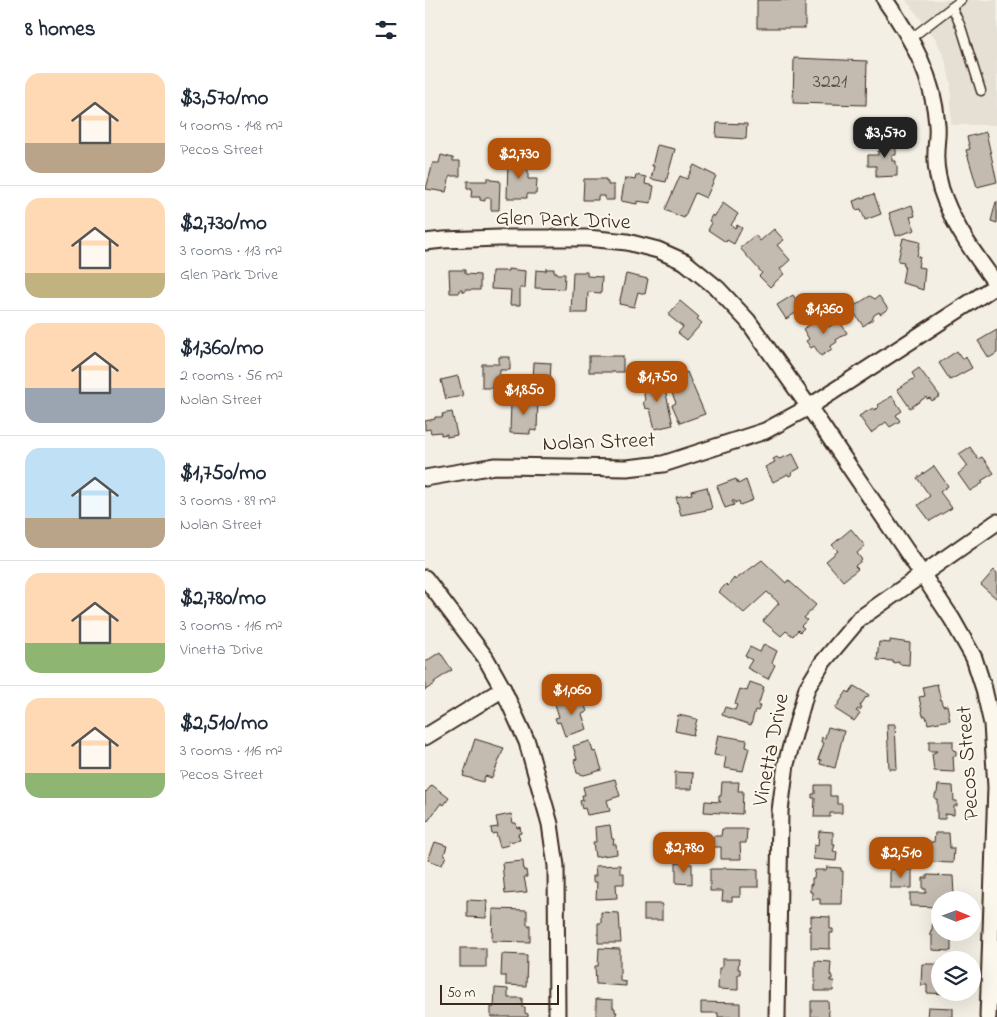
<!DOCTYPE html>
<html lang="en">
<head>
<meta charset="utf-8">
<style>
  body { margin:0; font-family:"Indie Flower",sans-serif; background:#f6f6f7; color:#1f2937; height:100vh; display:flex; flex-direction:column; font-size:19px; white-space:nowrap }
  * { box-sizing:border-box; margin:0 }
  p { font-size:16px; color:#747a83 }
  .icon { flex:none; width:28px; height:28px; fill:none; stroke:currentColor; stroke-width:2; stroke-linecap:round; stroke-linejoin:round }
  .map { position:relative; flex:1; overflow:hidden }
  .sheet { display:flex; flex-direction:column; background:#fff; width:425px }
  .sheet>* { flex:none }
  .needle { width:32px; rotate:91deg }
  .controls { position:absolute; left:506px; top:891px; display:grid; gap:10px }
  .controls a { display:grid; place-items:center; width:50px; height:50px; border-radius:50%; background:#fff; box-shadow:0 5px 20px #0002; font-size:25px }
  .scale { position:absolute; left:15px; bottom:12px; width:119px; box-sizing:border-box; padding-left:5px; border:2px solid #3b2a1e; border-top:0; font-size:14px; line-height:18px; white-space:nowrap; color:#3b2a1e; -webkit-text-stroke:4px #fbf7ec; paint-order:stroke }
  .price { position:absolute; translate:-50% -42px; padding:0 11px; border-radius:10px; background:#b45309; color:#fff; font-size:16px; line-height:32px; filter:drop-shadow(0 1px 2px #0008) }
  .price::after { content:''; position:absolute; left:50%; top:30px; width:15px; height:11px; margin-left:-8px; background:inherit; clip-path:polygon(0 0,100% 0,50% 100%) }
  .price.on { background:#222; color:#fff }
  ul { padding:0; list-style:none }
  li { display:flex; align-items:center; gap:15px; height:125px; padding:0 25px }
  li+li { border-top:1px solid #e0e1e3 }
  li span { display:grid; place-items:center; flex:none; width:140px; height:100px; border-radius:15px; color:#555 }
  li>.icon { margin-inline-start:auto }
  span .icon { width:60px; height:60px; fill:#fffc; stroke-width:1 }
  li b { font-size:21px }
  h2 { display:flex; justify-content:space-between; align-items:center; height:60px; padding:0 25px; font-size:21px }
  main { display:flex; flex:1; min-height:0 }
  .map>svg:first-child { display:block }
  .built { fill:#e5dfd4 }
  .building { fill:#c3bbb0; stroke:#3b2a1e }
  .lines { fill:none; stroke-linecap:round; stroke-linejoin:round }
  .service-casing { stroke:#3b2a1e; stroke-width:11 }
  .minor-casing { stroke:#3b2a1e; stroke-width:19 }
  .service { stroke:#fbf7ec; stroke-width:8 }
  .minor { stroke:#fbf7ec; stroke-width:15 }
  .labels { text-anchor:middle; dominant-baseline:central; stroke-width:4; stroke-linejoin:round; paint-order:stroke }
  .number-label { font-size:20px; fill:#5d4e42 }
  .street-label { font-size:22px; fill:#3b2a1e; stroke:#fbf7ec }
</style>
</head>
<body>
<main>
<section class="sheet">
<h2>8 homes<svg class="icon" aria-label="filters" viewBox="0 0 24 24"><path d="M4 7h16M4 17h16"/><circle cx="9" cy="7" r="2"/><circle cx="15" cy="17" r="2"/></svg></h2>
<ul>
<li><span style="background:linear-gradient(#ffd9b3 70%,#b9a48a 0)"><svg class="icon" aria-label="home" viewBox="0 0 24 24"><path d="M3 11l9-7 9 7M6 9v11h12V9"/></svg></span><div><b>$3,570/mo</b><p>4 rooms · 148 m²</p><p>Pecos Street</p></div></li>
<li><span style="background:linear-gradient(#ffd9b3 75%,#c2b280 0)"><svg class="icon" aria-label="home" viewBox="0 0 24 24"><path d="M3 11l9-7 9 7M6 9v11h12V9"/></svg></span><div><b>$2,730/mo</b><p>3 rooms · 113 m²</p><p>Glen Park Drive</p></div></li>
<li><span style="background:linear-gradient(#ffd9b3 65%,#9aa5b1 0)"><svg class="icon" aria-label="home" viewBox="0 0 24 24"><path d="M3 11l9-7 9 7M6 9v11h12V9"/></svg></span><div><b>$1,360/mo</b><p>2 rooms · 56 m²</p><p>Nolan Street</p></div></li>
<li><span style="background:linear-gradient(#bfe0f5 70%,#b9a48a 0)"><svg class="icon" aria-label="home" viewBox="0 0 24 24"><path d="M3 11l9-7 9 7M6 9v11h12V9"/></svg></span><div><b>$1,750/mo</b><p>3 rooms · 89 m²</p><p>Nolan Street</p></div></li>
<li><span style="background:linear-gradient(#ffd9b3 70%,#8fb573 0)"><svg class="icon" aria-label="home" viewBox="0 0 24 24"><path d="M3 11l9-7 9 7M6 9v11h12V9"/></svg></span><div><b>$2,780/mo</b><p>3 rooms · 116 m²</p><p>Vinetta Drive</p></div></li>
<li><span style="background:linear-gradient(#ffd9b3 75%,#8fb573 0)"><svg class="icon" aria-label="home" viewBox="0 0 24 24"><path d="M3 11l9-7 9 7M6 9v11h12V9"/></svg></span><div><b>$2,510/mo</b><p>3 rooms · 116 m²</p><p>Pecos Street</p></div></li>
</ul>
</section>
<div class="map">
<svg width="572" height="1017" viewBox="0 0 572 1017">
  <rect width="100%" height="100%" fill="#f3efe4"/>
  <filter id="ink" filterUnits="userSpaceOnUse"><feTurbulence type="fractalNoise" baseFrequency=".02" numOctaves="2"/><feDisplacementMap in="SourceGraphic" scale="10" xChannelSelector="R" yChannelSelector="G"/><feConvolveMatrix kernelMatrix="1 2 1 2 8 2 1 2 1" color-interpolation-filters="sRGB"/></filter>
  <g filter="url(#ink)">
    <path class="built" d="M481,0H572V125H526V84L520,59L511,39Z"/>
    <g class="building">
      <rect x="332" y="0" width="48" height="28"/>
      <path d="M369,58L442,61L441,105L368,103Z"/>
      <path d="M292,123L322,124L321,139L291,137Z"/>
      <path d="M561,132L572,182L552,187L541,150L545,149L542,137Z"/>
      <path d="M471,138V155H467V161H471V165H472V176L451,177V166H443V155H453V151L455,152V139Z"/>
      <path d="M232,145L250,149L241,182L226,179L229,166H227Z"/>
      <path d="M16,155L28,158V161H35V176H25L21,192L1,189L8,163H14Z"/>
      <path d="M83,157H98V169H103V179H112L111,194H102V198H82Z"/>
      <path d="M269,165L291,176L281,198L270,193L259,218L240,210L255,176L262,179Z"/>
      <path d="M211,175L221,177L220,184L229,186L226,203L212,201V204L196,201L200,178L210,180Z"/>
      <path d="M62,178H66V180L75,181L74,210H66V198H60V201L55,200V197H46L47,188H42V181H62Z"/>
      <path d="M159,179H181V182H183V185H189V200H180V196H173V200H158Z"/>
      <path d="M449,194L456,214L440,220L436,209L431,210L428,201Z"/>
      <path d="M571,202H572V223L566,221Z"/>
      <path d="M298,203L313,214L306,225L310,228L312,225L317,228L309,244L302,240L301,242L283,230L287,223L284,221L287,215L289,217Z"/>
      <path d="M487,205L490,216L485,217L490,230L471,236L464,213Z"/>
      <path d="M349,229L359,240L352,245L365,260L355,269L359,274L345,287L334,276L337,273L315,248L330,235L335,241Z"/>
      <path d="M478,238L495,242L492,256L495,257L493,267L500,268L498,290L492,288V287L477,283L480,266L478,265L479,262L473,261Z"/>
      <path d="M83,269L101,271L100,288H95V305H85L86,290L66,289L67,271H83Z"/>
      <path d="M121,269H129V272H132V274H140L139,289L110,288L111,270L121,271Z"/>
      <path d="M24,270H40V274L55,275V290H40V292H37V290H34V293H25Z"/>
      <path d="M148,272H162V276L177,277L176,293L163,292L162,313H146Z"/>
      <path d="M201,274L223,279L220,294L213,292L209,307L194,304Z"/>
      <path d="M368,295L377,309L361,319L352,305Z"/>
      <path d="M445,296L450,299L454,296L463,309L455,314L454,312L449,315L447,320L438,326L426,308Z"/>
      <path d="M255,301L274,317L272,319L277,323L262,340L253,333L258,327L243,315Z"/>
      <path d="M397,317L404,327L414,320L422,333L411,340L412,342L406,346L407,349L396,356L389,346L386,348L381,341L384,339L378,329Z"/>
      <path d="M572,330V353L564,358L553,341Z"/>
      <path d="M532,351L537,359L541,357L547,368L525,380L514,363Z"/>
      <rect x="164" y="356" width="34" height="16"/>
      <path d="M74,357H85V370H75L74,388H57V364H74Z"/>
      <path d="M109,362L126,363L124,401H115V399H110V381H108Z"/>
      <path d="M494,368L515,396L507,401L505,398L502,399L501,397L485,408L472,389L490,378L487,373Z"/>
      <path d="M262,372L280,414L255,423L247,405L251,403L242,381Z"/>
      <path d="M33,376L38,396L21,399L16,380Z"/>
      <path d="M226,378L227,383L238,380L248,425L230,429L225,409L220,408L218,402L220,401L217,380Z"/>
      <path d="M103,391H107V399H113L112,431L105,430V434L85,433L86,402H99V399H103Z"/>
      <path d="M467,396L477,411L471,415L475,421L465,427L461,422L446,433L434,416L448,408L449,410L454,407L453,405Z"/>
      <path d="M27,412L32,435L22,437V434L16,435V432L6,433L5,429L0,430V421L10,419V417H18L17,414Z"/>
      <path d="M545,447L553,459L557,457L569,473L556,481L558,483L545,491L533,474L543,466L534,454Z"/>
      <path d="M368,454L375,468L366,473L367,475L364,476L363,474L348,482L340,467L350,462L348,459L352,457L354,459Z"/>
      <path d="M509,466L523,486L515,492L527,508L505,521L493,505L505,496L492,478Z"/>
      <path d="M311,479L313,484L321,480L328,500L315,505L314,501L310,503V501H307L309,505L300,508L292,486Z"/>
      <path d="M282,487L287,509L256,515L251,497L267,494L266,491Z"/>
      <path d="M426,529L440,546L432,553L437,560L430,566L433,569L418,581L401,561L413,551L407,545Z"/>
      <path d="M337,560L361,583L363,580L391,605L379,618L382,620L376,626L379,628L375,632L373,630L368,636L361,631L356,636L338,621L354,603L342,592L319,613L294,592L301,584L303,586L309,578L310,580Z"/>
      <path d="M569,570L572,573V599L556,585Z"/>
      <path d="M465,640L485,643L484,665L474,664V662L468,663V661L452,660L454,642L465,643Z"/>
      <path d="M339,644L352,651L347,663L350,665L343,679L322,668L327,660L320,656L325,647L335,652Z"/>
      <path d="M15,652L27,670L9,682L10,684L0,690V662Z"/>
      <path d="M325,682L339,687L333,706H335L333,711L330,710L326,725L297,715L300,707L310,710L312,705L310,704L315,689L322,691Z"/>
      <path d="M512,684L516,701L518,706L522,705L525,720L503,724L501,716H498L494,697L500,696L498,687Z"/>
      <path d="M429,686L444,695L442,698L441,697L435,706L437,707L435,710L433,709L431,711L435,713L429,721L410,709L422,691L424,693Z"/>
      <path d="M151,697L152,701L158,699L162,712L157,714L162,729L140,736L135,722L132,723L130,718L134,717L130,704Z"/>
      <path d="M253,715L272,719L268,735L250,731Z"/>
      <path d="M462,724H470L472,769H464Z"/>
      <path d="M403,727L419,731L410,768L395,764L396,760L393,759L399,743L396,742L397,737L400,738Z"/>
      <path d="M293,735L322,740L321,747L324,748L318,771L299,768L301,757L289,755Z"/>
      <path d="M50,739L79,748L67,778L60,776L58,782L38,776Z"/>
      <path d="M165,741L168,752L171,751L177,770L159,775L152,773L149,760L152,759L148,746Z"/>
      <path d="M504,741H528V750L531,751V756H528L529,772L509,771L507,754L512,751H504Z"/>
      <path d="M250,772L268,773L267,789H250Z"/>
      <path d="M190,779L195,796L182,800L185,811L162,815L160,808L157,809L155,801L158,800L157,795H160L158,787Z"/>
      <path d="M297,782H314L313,791H318L317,814L279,812L280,801L296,802L294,801V796H296Z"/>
      <path d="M7,785L24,798L19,805L16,803L3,821L0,818V791L1,792Z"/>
      <path d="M390,785H405V796H412V804H417V813H405V817H389L390,798H387V794H390Z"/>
      <path d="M513,785L528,786L529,801H532V806H529V815L520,814V819H512V799H510V794L512,793Z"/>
      <path d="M86,814L88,823H91L92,828L95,827L96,833L93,834L95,840L83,842L84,845L75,847L71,833L67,834L66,828L73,827L71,817Z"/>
      <path d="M185,825L187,839H189L188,844H191L192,854L170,857L168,842H171L170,827Z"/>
      <path d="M297,829H322L321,843H315L316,859H296V847H288V836H296Z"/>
      <path d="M394,831L408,832V845H410L408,851L412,852L411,861L388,859L389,845L393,846Z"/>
      <path d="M510,833H524L525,848H529L528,863L505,862V854L500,853V842H509Z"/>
      <path d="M10,842L22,846L19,855L21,856L17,865L3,860Z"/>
      <path d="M98,861L99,871L101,870L102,877H99L102,892L80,894L77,863Z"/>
      <path d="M251,863L267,864V884L251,883Z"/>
      <path d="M195,865V873H199V884H191L192,898L171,899L172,882H168V876H171L170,866Z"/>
      <path d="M402,867L416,868V871H418L417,904H395V899H387V892H385V884L387,885V878H389L390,870H401Z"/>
      <path d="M298,868L333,869V887H315V897H307V901H297L298,891H285V869H298Z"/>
      <path d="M465,869L487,870V888H465Z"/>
      <path d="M502,875L528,876L529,895H528V900H515V907L485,906V893H501V889H498V878H502Z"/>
      <path d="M42,900L62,901L61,918L42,917Z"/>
      <rect x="219" y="904" width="18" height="16"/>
      <path d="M68,909L102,910V925H105V942L67,941Z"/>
      <path d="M176,912L194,913L196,943H173V923H176Z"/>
      <path d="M386,916L405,917V929H408V933H405V949L386,948V931H384V926H386Z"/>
      <path d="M508,917H515V932H529V939H526V951L507,950V935H505L506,930H507Z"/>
      <rect x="35" y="948" width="26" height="19"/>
      <path d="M174,948L195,949V981L201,982V986L171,984L170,966H173Z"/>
      <path d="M77,954L102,955L101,986L81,985V976H76Z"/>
      <path d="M297,959H314L313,969H315V974H313V990L293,989L294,968H297Z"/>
      <path d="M390,961L406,962L405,975H407V979H405V981H409L408,991H390Z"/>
      <path d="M497,964H515V992L526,994L502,993V985H496Z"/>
      <path d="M70,988L83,989V998H97V1007H100V1013L103,1014V1017H66V1007H69Z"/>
      <path d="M171,999L188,1000V1008H190V1012H192L190,1017H171Z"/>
      <path d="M386,1001H403L404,1017H386Z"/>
      <path d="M276,1002L315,1003V1017H293V1013H276Z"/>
      <path d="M503,1007L528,1008V1017H502Z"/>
    </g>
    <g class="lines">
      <g class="service-casing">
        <g id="service">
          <path d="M527,7L536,27L556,91"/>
          <path d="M485,39L536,0"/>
        </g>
      </g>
      <g class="minor-casing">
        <g id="minor">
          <path d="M0,242L18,240L74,238H162L202,242L233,250L260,262L292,288L323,321L384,407L497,574L527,619L549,658L559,689L567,724L571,787L563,1017"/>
          <path d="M0,478L70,466L202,468L238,464L340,431L384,407L572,285C553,259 532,231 520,200C514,186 510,167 511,152C511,143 513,134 512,125C509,78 487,38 460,0"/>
          <path d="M0,578L60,657L78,689L102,742L125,824L131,866L132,1017"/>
          <path d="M0,737L78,689"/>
          <path d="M352,1017L355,811L361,764L382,688L398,662L434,619L572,522"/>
        </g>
      </g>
      <use href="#service" class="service"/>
      <use href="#minor" class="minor"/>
    </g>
  </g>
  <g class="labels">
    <g class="number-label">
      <text x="405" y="82">3221</text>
    </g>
    <g class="street-label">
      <text transform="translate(138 221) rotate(2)">Glen Park Drive</text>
      <text transform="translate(174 443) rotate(-2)">Nolan Street</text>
      <text transform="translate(347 750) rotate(-79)">Vinetta Drive</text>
      <text transform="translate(544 763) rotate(-94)">Pecos Street</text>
    </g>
  </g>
</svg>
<div class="controls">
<a><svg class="needle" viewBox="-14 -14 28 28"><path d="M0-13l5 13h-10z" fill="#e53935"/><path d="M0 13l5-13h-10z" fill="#747a83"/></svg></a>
<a><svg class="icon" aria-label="layers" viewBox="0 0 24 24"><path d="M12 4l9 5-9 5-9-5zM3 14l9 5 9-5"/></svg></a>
</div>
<div class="scale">50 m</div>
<b class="price on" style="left:460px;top:159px">$3,570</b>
<b class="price" style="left:94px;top:180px">$2,730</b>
<b class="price" style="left:399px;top:335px">$1,360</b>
<b class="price" style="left:232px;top:403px">$1,750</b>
<b class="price" style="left:99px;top:416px">$1,850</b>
<b class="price" style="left:147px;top:716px">$1,060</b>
<b class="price" style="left:259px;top:874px">$2,780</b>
<b class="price" style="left:476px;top:879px">$2,510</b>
</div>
</main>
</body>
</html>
